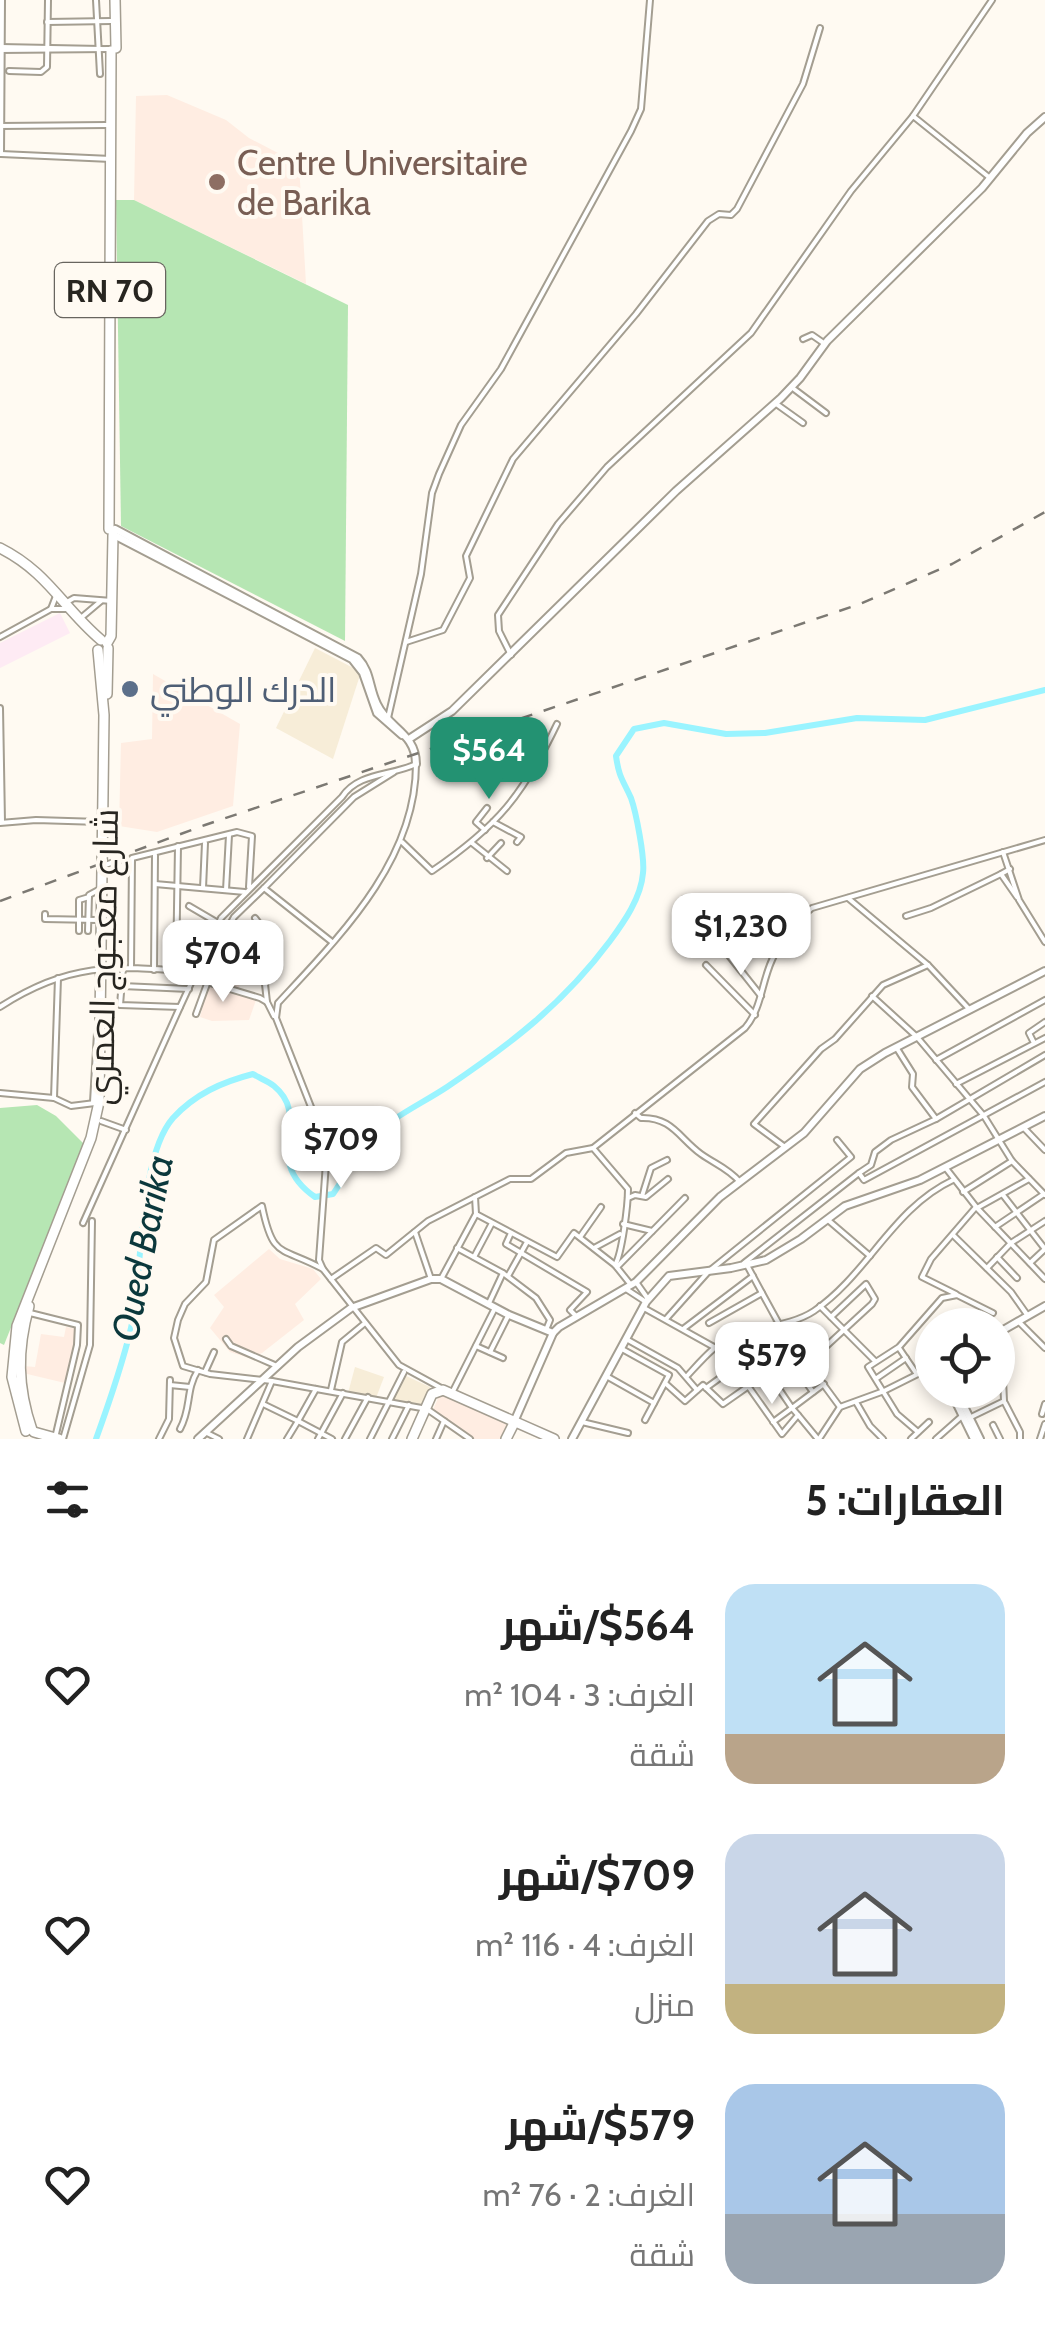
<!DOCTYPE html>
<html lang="ar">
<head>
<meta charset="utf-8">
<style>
  body { margin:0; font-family:Cabin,Cairo,sans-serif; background:#f2f2f2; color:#222; direction:rtl; height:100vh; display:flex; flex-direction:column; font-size:38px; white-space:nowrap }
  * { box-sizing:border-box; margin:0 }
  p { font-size:32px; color:#767676 }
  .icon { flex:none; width:55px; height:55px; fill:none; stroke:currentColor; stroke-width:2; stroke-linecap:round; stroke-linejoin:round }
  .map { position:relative; height:1439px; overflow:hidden; direction:ltr }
  .sheet { display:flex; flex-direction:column; background:#fff; flex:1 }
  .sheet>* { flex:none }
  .fabs { position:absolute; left:915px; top:1308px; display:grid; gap:20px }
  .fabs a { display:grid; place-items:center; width:100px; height:100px; border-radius:50%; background:#fff; box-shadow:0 5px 15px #0003; font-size:50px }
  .price { position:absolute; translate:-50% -85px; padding:0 22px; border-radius:20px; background:#fff; color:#222; font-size:32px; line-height:65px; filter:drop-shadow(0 2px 5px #0008) }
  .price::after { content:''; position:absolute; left:50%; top:60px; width:30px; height:22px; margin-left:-15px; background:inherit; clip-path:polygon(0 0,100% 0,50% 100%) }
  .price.on { background:#239272; color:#fff }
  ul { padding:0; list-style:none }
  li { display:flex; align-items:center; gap:30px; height:250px; padding:0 40px }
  li span { display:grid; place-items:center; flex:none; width:280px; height:200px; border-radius:30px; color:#555 }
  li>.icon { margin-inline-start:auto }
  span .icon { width:120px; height:120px; fill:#fffc; stroke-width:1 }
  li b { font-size:42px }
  h2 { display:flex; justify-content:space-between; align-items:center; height:120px; padding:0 40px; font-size:42px }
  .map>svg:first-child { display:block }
  .built { fill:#f7edd8 }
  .industrial { fill:#feebf4 }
  .education { fill:#ffede2 }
  .green { fill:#b6e6b3 }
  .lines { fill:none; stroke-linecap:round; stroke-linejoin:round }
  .river { stroke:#9af4ff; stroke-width:6 }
  .street-casing { stroke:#a49e91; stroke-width:8 }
  .secondary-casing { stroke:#a49e91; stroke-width:10 }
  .primary-casing { stroke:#a49e91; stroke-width:12 }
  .street { stroke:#fff; stroke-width:4 }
  .secondary { stroke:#fff; stroke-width:6 }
  .primary { stroke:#fff; stroke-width:9 }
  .rail { stroke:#7c7973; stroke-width:2.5; stroke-dasharray:12 12; stroke-linecap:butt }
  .education-dot { fill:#8d6e63; stroke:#fffaf2; stroke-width:4 }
  .service-dot { fill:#5c6f8a; stroke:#fffaf2; stroke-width:4 }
  .labels { text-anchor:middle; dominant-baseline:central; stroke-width:8; stroke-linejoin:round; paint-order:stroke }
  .shield { fill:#fffaf2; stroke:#68655f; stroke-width:2.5 }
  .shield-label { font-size:32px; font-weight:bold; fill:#272520 }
  .education-label { font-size:35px; fill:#785e54; stroke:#fffaf2; text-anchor:start }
  .service-label { font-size:35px; fill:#4e5e75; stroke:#fffaf2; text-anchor:start }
  .street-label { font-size:35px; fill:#272520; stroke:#fffaf2 }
  .water-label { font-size:38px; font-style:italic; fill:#0b383c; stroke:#fffaf2 }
</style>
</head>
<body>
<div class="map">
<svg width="1045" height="1439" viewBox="0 0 1045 1439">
  <rect width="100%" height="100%" fill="#fffaf2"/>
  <g class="built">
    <path d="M315,648L361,672L333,759L276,728Z"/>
    <path d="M355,1367L384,1377L376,1398L348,1393Z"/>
    <path d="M404,1375L430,1387L425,1408L391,1400Z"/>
  </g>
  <path class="industrial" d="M60,613L70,633L0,668V643Z"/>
  <g class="education">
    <path d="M167,95L226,120L249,138L299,164L306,284L134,200L136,96Z"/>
    <path d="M153,674L240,724L233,806L157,832L119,826L121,743L152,739Z"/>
    <path d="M224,954L246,961L238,990L215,983Z"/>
    <path d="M208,986L256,1000L249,1020L212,1021L200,1017Z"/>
    <path d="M269,1249L280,1259L313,1269L321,1279L295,1304L304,1320L262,1353L249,1358L230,1352L210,1328L224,1307L214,1295Z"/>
    <path d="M66,1327L78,1329L65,1383L23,1373L24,1366L35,1367L41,1334L64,1337Z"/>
    <path d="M443,1395L508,1425L502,1439H475L433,1410L439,1396Z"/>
  </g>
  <g class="green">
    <path d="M116,200H134L348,305L345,641L121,526Z"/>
    <path d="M37,1105L56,1116L84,1144L4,1345L0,1343V1108Z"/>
  </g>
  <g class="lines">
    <path class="river" d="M96,1439C109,1403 122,1366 131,1328C143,1274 138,1158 173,1118C195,1094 222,1082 253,1074C259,1078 268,1081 274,1086C314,1119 259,1158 315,1197L333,1194C347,1174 358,1149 377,1132C395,1116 426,1101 447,1087C512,1043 563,1004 610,941C624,922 641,898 643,873C645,858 636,812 631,798C623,780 619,778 616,756L634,729L664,723L726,734L765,733L857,718L925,720L1045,690"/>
    <g class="street-casing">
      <g id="street">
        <path d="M96,0L100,74"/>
        <path d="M47,22L111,21"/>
        <path d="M1,47L101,49"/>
        <path d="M0,50L110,49"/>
        <path d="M9,71L41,72L47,67L48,0"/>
        <path d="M913,116L992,0"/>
        <path d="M0,126L107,125"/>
        <path d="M1,154L2,0"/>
        <path d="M1,154L111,159"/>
        <path d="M803,339L812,335L825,344"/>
        <path d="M794,389L826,413"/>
        <path d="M775,403L803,423"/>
        <path d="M56,596L51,609H66"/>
        <path d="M67,602L74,598L112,601"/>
        <path d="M82,617L101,601"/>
        <path d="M0,637L51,609"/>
        <path d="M406,642L443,630L470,578L466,556L513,459L636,314L708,221L719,214L731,215L737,209L803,84L820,28"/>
        <path d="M511,655L499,631L498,615L558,524L607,467L751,333L851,191L913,116L990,178"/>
        <path d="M0,708L2,822"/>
        <path d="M388,718L421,574L432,493L439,474L461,425L501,369L631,131L641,109L650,0"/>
        <path d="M493,822L521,837L517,842"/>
        <path d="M0,823L36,820L100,822"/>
        <path d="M485,830L476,822L487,808"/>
        <path d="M402,842L432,871C498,826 523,795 557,724"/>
        <path d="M472,843L507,871"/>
        <path d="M1003,852L1019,900L1045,942"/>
        <path d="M487,858L501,843"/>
        <path d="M105,865L123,859L132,860"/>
        <path d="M1010,869L1001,874L1017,897"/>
        <path d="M155,884L245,892"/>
        <path d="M203,888L205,843"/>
        <path d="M264,888L354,797L394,772"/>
        <path d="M226,890L229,835"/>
        <path d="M848,898L928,965L970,1010"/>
        <path d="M684,899L761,996"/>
        <path d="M189,906L218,923"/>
        <path d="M45,914V919L97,920"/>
        <path d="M906,916L931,908L1001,874"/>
        <path d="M255,918L258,922L267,1002"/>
        <path d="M79,931V900L89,897"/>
        <path d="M88,931L89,895L102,888"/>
        <path d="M200,931L199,939L208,945"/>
        <path d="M706,965L755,1015"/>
        <path d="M123,968L120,1005L180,1007L221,918L342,797C358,772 392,776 416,764C416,861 340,936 278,1003L276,1018L324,1140L326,1163L319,1260L323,1269L399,1365L443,1389"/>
        <path d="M131,968L132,858L237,832L252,836L249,887"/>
        <path d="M154,970L155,855"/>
        <path d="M176,970L178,846"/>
        <path d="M122,986L189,989"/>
        <path d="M872,996L917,1037L984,1116L1012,1161L1045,1195"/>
        <path d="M0,1007C71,961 116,966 198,972L206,975L210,983L260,998L267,1002L274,1016"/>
        <path d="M196,1014L226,932L234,917L264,888L332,942"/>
        <path d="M1034,1043L1029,1033L1045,1022"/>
        <path d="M896,1047L913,1074L912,1087L936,1119"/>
        <path d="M936,1060L1045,1000"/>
        <path d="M956,1084L1045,1038"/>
        <path d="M0,1093L54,1098L71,1106L95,1103"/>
        <path d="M54,1098L58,978"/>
        <path d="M93,1102L97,1033"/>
        <path d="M635,1113L641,1118C672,1117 679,1138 701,1154C715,1164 728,1168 740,1182"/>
        <path d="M101,1121L126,1130"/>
        <path d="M1024,1128L1045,1150"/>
        <path d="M785,1147L754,1124L821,1049L835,1039L883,985L928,965"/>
        <path d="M593,1148L745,1028C762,1008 761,984 772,960C779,942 797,920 812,908L1045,840"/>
        <path d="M945,1167L977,1208L1045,1279"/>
        <path d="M859,1173L871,1165L875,1152L891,1140L936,1119L1045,1055"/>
        <path d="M963,1192L1012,1161"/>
        <path d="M1003,1195L1045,1249"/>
        <path d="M642,1196L651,1168L667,1160"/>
        <path d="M628,1198L635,1195L646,1197L668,1179"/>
        <path d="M977,1208L1029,1179"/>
        <path d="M476,1214L557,1257L574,1233L615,1265"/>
        <path d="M828,1220L870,1256"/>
        <path d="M83,1223L180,1007"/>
        <path d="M623,1224L652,1231"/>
        <path d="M995,1227L1044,1194"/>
        <path d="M415,1232L431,1279"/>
        <path d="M511,1233L506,1244L587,1292L570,1310L576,1316"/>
        <path d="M953,1235L1011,1292L1028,1316"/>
        <path d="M580,1237L601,1207"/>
        <path d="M457,1248L503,1273L489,1303"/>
        <path d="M594,1248L620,1234"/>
        <path d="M474,1257L492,1223"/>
        <path d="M997,1257L1017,1278"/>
        <path d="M744,1263L859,1173L864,1180L1045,1082"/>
        <path d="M1030,1263L1045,1249"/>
        <path d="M617,1267L685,1198"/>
        <path d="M987,1268L1011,1243L1045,1221"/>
        <path d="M323,1269C281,1246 273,1260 262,1206L214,1240L206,1282L185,1304L178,1320L174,1338L183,1366L210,1374L272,1381L427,1409L470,1439"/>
        <path d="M503,1273L536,1298L550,1320L546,1330"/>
        <path d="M508,1276L527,1242"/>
        <path d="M331,1279L376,1248L386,1255L428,1221L510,1179H531L566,1153L593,1148L628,1189C628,1205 622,1254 615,1265L631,1285"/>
        <path d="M441,1279L476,1214L475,1197"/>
        <path d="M636,1282L648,1299"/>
        <path d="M626,1289L646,1302"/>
        <path d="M762,1293L779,1324L840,1407"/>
        <path d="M956,1294L922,1277L931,1259L976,1207"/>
        <path d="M820,1306L875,1361"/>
        <path d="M644,1308L714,1347"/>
        <path d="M30,1313L78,1325L77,1345L55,1438"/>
        <path d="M666,1319L709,1271L851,1157L837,1140"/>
        <path d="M709,1323L762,1293L748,1267"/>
        <path d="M1020,1323L1045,1348"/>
        <path d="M766,1328L813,1392"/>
        <path d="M683,1329L753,1276"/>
        <path d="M741,1333L792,1408L824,1384"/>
        <path d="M226,1339L231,1346L277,1366"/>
        <path d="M628,1340L678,1368L697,1390"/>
        <path d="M719,1345L782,1434L798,1415L792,1408L773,1422"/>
        <path d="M476,1346L503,1358"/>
        <path d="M899,1348L916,1373"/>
        <path d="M622,1349L669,1375L645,1420"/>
        <path d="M490,1352L508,1316"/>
        <path d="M808,1363L872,1304L875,1299L866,1284L831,1317"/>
        <path d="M205,1372L214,1352"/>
        <path d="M687,1376C702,1360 718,1340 740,1333C764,1326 793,1325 814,1311C868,1274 893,1208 953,1180"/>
        <path d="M608,1377L654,1403"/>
        <path d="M877,1378L906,1358"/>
        <path d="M665,1383L685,1401L703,1385L723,1404L800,1350"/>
        <path d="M170,1385L190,1387"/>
        <path d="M706,1388L735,1367"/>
        <path d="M331,1390L342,1342L365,1323"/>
        <path d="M452,1393L495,1308"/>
        <path d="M963,1399L981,1390"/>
        <path d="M856,1402L870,1426L883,1439"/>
        <path d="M1005,1403L1020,1432V1439"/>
        <path d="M263,1404L298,1421L316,1389"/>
        <path d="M1042,1414L1045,1404"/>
        <path d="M798,1415L817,1438"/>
        <path d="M969,1418L1004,1401L1002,1357L998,1348"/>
        <path d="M582,1422L628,1433"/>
        <path d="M993,1425L1000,1439"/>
        <path d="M180,1429C192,1407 185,1391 198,1370"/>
        <path d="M205,1432L219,1439"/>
        <path d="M918,1432L897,1414L868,1367L899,1347L942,1298L957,1295L993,1313"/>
        <path d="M63,1439L90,1345L92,1221"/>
        <path d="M159,1439L169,1419L170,1380"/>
        <path d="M247,1439L272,1381"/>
        <path d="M287,1439L298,1421L332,1439"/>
        <path d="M318,1439L343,1393"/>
        <path d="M345,1439L368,1397"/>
        <path d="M370,1439L404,1372"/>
        <path d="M392,1439L409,1405"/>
        <path d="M436,1439L444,1421"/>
        <path d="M819,1439L840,1407L884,1391L932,1367"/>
        <path d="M911,1439L929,1422"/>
        <path d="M936,1439L962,1416"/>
        <path d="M1040,1439L1045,1424"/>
      </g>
    </g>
    <g class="secondary-casing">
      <g id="secondary">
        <path d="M115,529L358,658C371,672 369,688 377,704C388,728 416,733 416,764"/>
        <path d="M114,535L352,659L363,673L377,713L402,735"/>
        <path d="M409,739L452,711L676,491L781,398L800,378L827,341L982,188L1027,133L1045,117"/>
        <path d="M998,1333L1045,1306"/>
        <path d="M950,1390L974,1439"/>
        <path d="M956,1390L980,1439"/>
        <path d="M514,1422L553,1333L559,1327L636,1282L720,1197L804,1133L860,1069L885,1053L1045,971"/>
        <path d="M198,1439L298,1347L351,1308L431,1279H441L509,1315L553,1333"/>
        <path d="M572,1439L646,1302L669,1276L731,1268L766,1260L801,1239L845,1206L920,1180L1045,1116"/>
      </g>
    </g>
    <g class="primary-casing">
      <g id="primary">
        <path d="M115,0L116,48"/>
        <path d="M109,529L111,51"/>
        <path d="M0,548C48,572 63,608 101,640"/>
        <path d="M107,643L111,636L113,535"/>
        <path d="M107,694L108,648"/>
        <path d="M29,1306C17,1350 17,1386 32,1430"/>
        <path d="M26,1431L12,1377L17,1326L91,1138L99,1102L104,715L98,650"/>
        <path d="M34,1432L59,1439"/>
        <path d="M412,1439L432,1394L443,1390L554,1439"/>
        <path d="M506,1439L514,1423"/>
      </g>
    </g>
    <use href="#street" class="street"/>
    <use href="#secondary" class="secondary"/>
    <use href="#primary" class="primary"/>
    <path class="rail" d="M0,901L205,825L860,604L952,564L1045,512"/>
  </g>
  <circle class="education-dot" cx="217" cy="182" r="10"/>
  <circle class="service-dot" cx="130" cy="689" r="10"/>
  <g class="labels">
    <rect class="shield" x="55" y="263" width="110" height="54" rx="8"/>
    <g class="shield-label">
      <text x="110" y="290">RN 70</text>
    </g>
    <g class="education-label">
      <text x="237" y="162">Centre Universitaire<tspan x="237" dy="40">de Barika</tspan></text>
    </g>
    <g class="service-label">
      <text x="150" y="689">الدرك الوطني</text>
    </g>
    <g class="street-label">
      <text transform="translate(103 957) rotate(-89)">شارع معجوج العمري</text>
    </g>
    <g class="water-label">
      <text transform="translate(142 1248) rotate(-79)">Oued Barika</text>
    </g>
  </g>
</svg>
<div class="fabs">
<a><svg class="icon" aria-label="locate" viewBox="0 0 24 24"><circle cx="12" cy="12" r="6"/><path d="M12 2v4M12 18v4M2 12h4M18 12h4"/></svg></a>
</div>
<b class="price on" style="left:489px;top:802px">$564</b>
<b class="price" style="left:741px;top:978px">$1,230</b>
<b class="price" style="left:223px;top:1005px">$704</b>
<b class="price" style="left:341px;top:1191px">$709</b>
<b class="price" style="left:772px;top:1407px">$579</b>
</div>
<section class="sheet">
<h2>العقارات: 5<svg class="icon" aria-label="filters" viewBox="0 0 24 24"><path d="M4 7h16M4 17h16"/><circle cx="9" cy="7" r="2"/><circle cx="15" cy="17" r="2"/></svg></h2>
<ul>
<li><span style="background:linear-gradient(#bfe0f5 75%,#b9a48a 0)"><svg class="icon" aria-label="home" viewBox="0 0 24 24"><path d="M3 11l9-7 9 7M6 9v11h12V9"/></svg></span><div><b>$564/شهر</b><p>الغرف: 3 · 104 m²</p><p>شقة</p></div><svg class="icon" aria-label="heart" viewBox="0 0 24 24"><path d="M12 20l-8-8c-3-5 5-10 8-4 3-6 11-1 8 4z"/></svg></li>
<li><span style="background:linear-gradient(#c9d6e8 75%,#c2b280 0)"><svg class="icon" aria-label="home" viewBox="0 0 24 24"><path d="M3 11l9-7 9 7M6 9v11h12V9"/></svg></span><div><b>$709/شهر</b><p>الغرف: 4 · 116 m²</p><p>منزل</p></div><svg class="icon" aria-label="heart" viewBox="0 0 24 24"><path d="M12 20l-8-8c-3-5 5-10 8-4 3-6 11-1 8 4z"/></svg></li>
<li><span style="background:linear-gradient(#a9c7e8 65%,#9aa5b1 0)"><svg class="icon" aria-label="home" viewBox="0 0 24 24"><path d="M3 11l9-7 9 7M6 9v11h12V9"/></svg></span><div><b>$579/شهر</b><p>الغرف: 2 · 76 m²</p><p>شقة</p></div><svg class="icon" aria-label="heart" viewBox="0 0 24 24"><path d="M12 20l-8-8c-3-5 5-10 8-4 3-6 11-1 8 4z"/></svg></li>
</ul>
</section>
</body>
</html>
